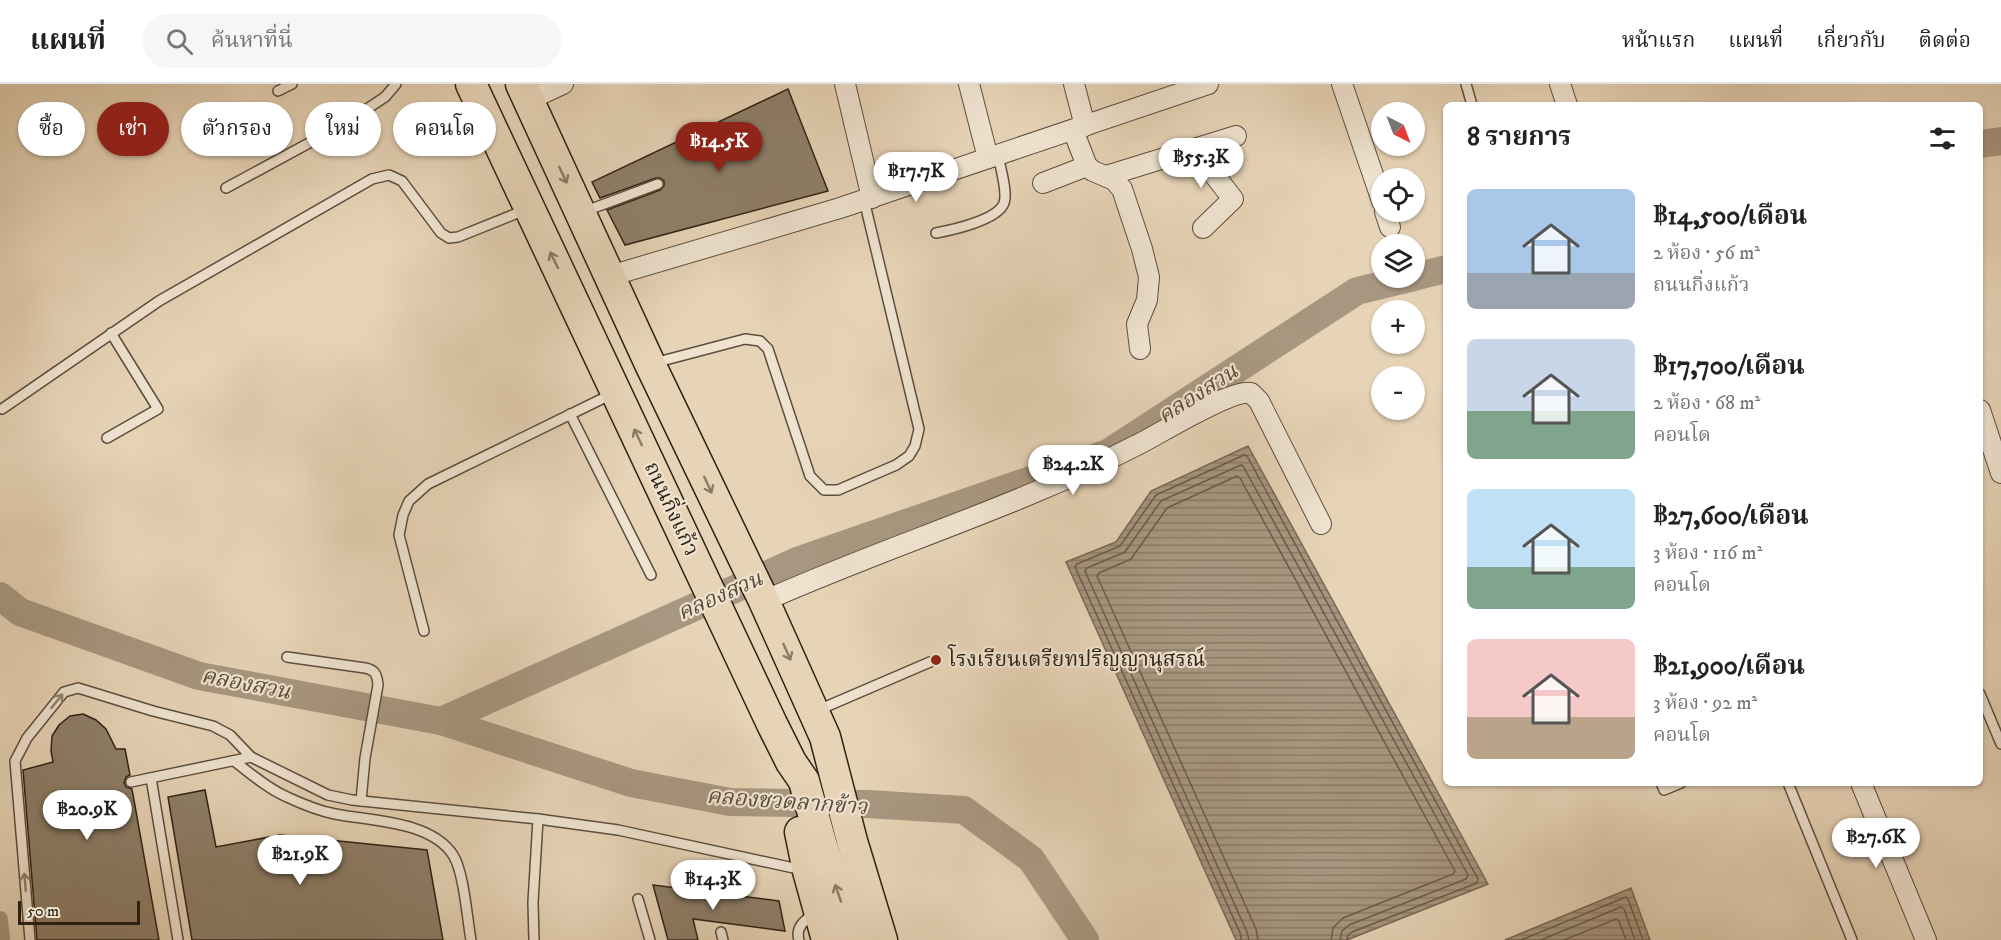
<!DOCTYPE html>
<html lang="th">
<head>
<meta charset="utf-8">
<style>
  body { margin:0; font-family:"IM FELL DW Pica","Noto Serif Thai",serif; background:#f6f6f6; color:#222; height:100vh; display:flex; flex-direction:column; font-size:22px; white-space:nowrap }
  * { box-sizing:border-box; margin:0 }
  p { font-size:20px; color:#767676 }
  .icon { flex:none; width:33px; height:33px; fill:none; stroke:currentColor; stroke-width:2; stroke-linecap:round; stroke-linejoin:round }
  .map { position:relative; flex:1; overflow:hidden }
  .drawer { position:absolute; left:1443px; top:18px; width:540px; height:684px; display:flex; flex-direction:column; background:#fff; border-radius:9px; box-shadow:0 2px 4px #0004 }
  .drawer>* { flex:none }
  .banner { position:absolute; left:18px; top:18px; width:570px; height:54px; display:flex; gap:12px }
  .needle { width:39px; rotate:138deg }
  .controls { position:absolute; left:1371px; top:18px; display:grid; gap:12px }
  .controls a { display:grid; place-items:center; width:54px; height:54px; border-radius:50%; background:#fff; box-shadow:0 2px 4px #0004; font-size:30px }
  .scale { position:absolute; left:18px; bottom:15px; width:122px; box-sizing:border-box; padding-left:6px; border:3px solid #2e2215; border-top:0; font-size:16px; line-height:21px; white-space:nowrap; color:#2e2215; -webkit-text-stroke:4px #efe3d0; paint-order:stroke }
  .price { position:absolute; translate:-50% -51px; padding:0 14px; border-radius:21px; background:#fff; color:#222; font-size:20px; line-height:39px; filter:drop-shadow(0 2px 3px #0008) }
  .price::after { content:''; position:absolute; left:50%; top:36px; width:18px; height:14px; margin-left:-9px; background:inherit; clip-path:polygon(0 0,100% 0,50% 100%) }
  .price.current { background:#8f2418; color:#fff }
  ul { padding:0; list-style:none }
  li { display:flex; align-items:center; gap:18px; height:150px; padding:0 24px }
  li span { display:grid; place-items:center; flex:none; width:168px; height:120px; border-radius:9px; color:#555 }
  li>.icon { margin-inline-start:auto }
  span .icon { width:72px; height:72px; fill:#fffc; stroke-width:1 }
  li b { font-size:26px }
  h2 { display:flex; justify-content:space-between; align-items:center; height:72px; padding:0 24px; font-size:26px }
  .tag { padding:0 21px; border-radius:27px; background:#fff; box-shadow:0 2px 4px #0004; font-size:21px; line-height:54px }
  .tag.current { background:#8f2418; color:#fff }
  header { display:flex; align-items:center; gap:36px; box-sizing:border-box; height:84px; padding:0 30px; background:#fff; border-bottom:2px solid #e0e0e0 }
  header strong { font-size:28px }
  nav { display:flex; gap:33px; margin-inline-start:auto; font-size:21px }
  .search { width:420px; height:54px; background:#f6f6f6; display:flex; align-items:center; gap:15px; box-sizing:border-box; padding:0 21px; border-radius:33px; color:#767676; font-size:22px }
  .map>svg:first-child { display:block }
  .water { fill:url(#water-rules); stroke:#776855; stroke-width:1.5 }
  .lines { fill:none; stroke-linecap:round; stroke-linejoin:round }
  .shore { stroke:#6b5c4a; stroke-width:1.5 }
  .canal { stroke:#a89780; stroke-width:16 }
  .river { stroke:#a89780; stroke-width:28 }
  .building { fill:#8e7f69; stroke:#2e2215; stroke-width:1.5 }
  .service-casing { stroke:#5c4e3e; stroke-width:12 }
  .minor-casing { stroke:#5c4e3e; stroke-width:22 }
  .primary-casing { stroke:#2e2215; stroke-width:33 }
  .service { stroke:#efe3d0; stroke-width:9 }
  .minor { stroke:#efe3d0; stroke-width:20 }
  .primary { stroke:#e7d4b7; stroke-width:30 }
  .oneway { stroke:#8a7b66 }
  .oneway2 { stroke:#8e8272 }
  .poi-dot { fill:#8f2418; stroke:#efe3d0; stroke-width:2 }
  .labels { text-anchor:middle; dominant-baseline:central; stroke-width:4.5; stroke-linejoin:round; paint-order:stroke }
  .street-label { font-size:21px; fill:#2e2215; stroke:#efe3d0 }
  .poi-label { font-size:21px; fill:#2e2215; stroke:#efe3d0; text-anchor:start }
  .water-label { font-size:22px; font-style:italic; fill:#594b3a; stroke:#efe3d0 }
</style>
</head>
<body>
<header>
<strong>แผนที่</strong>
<div class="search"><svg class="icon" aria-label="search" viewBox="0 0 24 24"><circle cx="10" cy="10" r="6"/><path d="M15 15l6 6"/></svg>ค้นหาที่นี่</div>
<nav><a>หน้าแรก</a><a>แผนที่</a><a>เกี่ยวกับ</a><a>ติดต่อ</a></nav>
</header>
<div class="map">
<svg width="2001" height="856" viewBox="0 0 2001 856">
  <defs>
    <pattern id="water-rules" width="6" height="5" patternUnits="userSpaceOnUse" patternTransform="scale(1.5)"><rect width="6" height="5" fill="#a89780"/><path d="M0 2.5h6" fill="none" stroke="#897b68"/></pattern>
  </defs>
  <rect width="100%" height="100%" fill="#e7d4b7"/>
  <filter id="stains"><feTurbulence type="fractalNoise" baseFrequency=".00333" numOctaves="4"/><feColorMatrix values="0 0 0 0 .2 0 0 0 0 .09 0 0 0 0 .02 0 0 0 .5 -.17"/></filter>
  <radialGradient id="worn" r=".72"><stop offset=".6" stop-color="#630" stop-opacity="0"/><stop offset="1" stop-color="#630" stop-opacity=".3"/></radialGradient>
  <g class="water">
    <path d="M1248,362L1488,800L1347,856H1236L1066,478L1116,458L1151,407Z"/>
    <path d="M1631,804L1650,856H1505Z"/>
  </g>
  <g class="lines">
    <g class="shore">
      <path d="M1241,856V851L1075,483L1077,480L1120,462L1156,411L1244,371L1247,372L1478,795L1477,799L1352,848L1348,851L1347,856"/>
      <path d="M1249,856L1247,848L1085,487L1087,484L1125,468L1161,417L1241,381L1243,382L1468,791L1466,795L1349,841L1342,847L1340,856"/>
      <path d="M1258,856L1256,845L1097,492L1099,489L1131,475L1167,424L1237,392L1240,394L1455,787L1453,790L1343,834L1333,844L1331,856"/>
      <path d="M1521,856L1626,813L1628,815L1643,856"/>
      <path d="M1541,856L1621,823L1624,825L1635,856"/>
      <path d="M1564,856L1616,835L1619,837L1626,856"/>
    </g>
    <path class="canal" d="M0,835L2,856"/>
    <g class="river">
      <path d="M1980,60L2001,57"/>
      <path d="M1414,193L1446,185"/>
      <path d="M0,512L20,528L199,592L441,637L631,699L730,718L868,720L964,726L1031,775L1085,856"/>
      <path d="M441,637L797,477L1108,369L1357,207L1411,194"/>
    </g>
  </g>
  <g class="building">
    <path d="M788,5L828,107L625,161L607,126L660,106L664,102V97L660,94H656L600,114L592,98Z"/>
    <path d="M83,630L96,636L106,645L116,665H125L130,691L126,693L124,699L126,703L132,705L159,856H37L23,686L53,678L51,667L52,652L59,641L70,632Z"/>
    <path d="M205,706L216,763L280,751L427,766L443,856H192L168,713Z"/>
    <path d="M653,801L779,817L785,847L693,835L698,856H668Z"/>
  </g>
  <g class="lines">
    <g class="service-casing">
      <g id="service">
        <path d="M1466,0L1472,21"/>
        <path d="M278,7L292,0"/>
        <path d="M226,104L344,40L385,13L396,0"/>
        <path d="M583,128L658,100"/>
        <path d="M936,149C952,146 998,136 1004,119C1008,108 1000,83 998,71"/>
        <path d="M654,279L745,255L760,257L768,265L810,392L824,406H838L896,381L909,372L915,362L919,345L864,116"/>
        <path d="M2,325L159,217L372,95L389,91L402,97L441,149L449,154L458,153L525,126"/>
        <path d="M570,330L651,491"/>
        <path d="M107,354L158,325L111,249"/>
        <path d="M424,547L399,451L403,431L409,417L428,400L612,310"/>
        <path d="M287,573L365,584C375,586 377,590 378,601L365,674L361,717"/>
        <path d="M1980,610L2001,660"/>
        <path d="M816,627L930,578"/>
        <path d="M234,677C250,689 268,705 287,713C302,720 319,727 335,730C371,737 431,737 453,771C464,788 467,834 471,856"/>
        <path d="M151,694L178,856"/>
        <path d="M131,698L251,673L328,711L352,716L538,735L618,746L803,786"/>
        <path d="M1661,699L1664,706L1681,699"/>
        <path d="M1788,699L1852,856"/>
        <path d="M638,815L650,856"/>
        <path d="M721,848L723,856"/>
        <path d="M30,856L15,677L27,654L64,608L78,604L153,627L213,642L230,651L251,673"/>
        <path d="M534,856L533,818L538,735"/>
        <path d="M799,856C795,843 805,836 815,829"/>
      </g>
    </g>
    <g class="minor-casing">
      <g id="minor">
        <path d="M845,0L872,114"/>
        <path d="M969,0L988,74"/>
        <path d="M1074,0L1085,42"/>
        <path d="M1342,0L1382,117"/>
        <path d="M1560,0L1567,21"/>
        <path d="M528,16L563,0"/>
        <path d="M1073,46L1087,82L1093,87L1114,96L1122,105L1142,165L1149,193L1147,216L1137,240L1140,265"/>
        <path d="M1194,65L1233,115L1203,144"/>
        <path d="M1106,92L1236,52"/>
        <path d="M1043,99L1087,82"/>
        <path d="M1385,128L1390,143"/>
        <path d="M610,192L840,124L1208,0"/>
        <path d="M1980,326L2001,389"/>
        <path d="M764,517C887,462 1017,423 1137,361C1160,350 1230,305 1251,309L1259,317L1321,440"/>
        <path d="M1861,699L1926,856"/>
      </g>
    </g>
    <g class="primary-casing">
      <g id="primary">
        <path d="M471,0L772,640L791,678L804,697L822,762L854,856"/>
        <path d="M521,0L650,280L764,517L825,653L852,757L882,856"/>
        <path d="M800,748L808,787L827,856"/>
      </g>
    </g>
    <use href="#service" class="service"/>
    <use href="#minor" class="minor"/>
    <use href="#primary" class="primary"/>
  </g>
  <defs><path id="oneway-shaft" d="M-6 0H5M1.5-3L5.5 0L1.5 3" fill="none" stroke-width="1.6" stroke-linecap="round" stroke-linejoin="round" transform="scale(1.5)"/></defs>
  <g class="oneway">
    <use href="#oneway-shaft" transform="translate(563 91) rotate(65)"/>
    <use href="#oneway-shaft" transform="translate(554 176) rotate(-116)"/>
    <use href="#oneway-shaft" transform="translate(638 353) rotate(-115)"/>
    <use href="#oneway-shaft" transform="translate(708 401) rotate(65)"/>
    <use href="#oneway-shaft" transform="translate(787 568) rotate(66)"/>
    <use href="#oneway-shaft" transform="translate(838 809) rotate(-109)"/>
  </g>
  <g class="oneway2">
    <use href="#oneway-shaft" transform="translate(57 617) rotate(-51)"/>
    <use href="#oneway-shaft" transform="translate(25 798) rotate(-95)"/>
  </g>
  <circle class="poi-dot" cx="936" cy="576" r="6"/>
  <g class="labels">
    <g class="street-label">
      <text transform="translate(671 425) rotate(65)">ถนนกิ่งแก้ว</text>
    </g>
    <g class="poi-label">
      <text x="948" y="576">โรงเรียนเตรียทปริญญานุสรณ์</text>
    </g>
    <g class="water-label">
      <text transform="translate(1198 310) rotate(-33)">คลองสวน</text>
      <text transform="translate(720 512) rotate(-24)">คลองสวน</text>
      <text transform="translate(246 600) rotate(11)">คลองสวน</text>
      <text transform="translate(787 718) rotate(4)">คลองชวดลากข้าว</text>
    </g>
  </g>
  <rect width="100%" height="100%" filter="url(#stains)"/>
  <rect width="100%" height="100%" fill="url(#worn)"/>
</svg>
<div class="controls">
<a><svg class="needle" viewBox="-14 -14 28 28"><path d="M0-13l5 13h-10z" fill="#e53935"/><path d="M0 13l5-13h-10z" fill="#767676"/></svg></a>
<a><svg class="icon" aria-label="locate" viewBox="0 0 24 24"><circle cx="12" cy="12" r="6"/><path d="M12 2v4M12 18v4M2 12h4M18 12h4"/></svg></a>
<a><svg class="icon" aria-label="layers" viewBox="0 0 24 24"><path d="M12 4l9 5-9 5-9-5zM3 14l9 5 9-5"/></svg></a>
<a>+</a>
<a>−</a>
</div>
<div class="scale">50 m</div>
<b class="price current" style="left:719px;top:89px">฿14.5K</b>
<b class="price" style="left:1201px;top:105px">฿55.3K</b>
<b class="price" style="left:916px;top:119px">฿17.7K</b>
<b class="price" style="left:1073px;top:412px">฿24.2K</b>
<b class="price" style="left:87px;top:757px">฿20.9K</b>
<b class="price" style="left:1876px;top:785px">฿27.6K</b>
<b class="price" style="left:300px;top:802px">฿21.9K</b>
<b class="price" style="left:713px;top:827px">฿14.3K</b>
<div class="banner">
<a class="tag">ซื้อ</a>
<a class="tag current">เช่า</a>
<a class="tag">ตัวกรอง</a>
<a class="tag">ใหม่</a>
<a class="tag">คอนโด</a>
</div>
<section class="drawer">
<h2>8 รายการ<svg class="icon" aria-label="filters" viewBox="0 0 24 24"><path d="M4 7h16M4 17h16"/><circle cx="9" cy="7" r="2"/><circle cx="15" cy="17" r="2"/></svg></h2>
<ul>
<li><span style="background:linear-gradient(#a9c7e8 70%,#9aa5b1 0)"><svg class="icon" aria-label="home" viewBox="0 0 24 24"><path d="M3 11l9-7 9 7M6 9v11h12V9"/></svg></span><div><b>฿14,500/เดือน</b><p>2 ห้อง · 56 m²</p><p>ถนนกิ่งแก้ว</p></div></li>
<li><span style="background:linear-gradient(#c9d6e8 60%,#7fa58c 0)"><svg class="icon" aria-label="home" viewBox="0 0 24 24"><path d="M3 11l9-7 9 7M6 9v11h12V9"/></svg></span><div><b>฿17,700/เดือน</b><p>2 ห้อง · 68 m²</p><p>คอนโด</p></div></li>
<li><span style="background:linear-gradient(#bfe0f5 65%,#7fa58c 0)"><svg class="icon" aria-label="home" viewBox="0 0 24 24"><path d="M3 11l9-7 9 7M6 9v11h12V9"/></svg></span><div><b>฿27,600/เดือน</b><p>3 ห้อง · 116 m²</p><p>คอนโด</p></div></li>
<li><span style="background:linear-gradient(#f6c9c9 65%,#b9a48a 0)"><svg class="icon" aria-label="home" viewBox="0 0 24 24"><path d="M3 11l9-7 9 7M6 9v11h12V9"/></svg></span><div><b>฿21,900/เดือน</b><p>3 ห้อง · 92 m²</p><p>คอนโด</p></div></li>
</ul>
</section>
</div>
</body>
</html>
